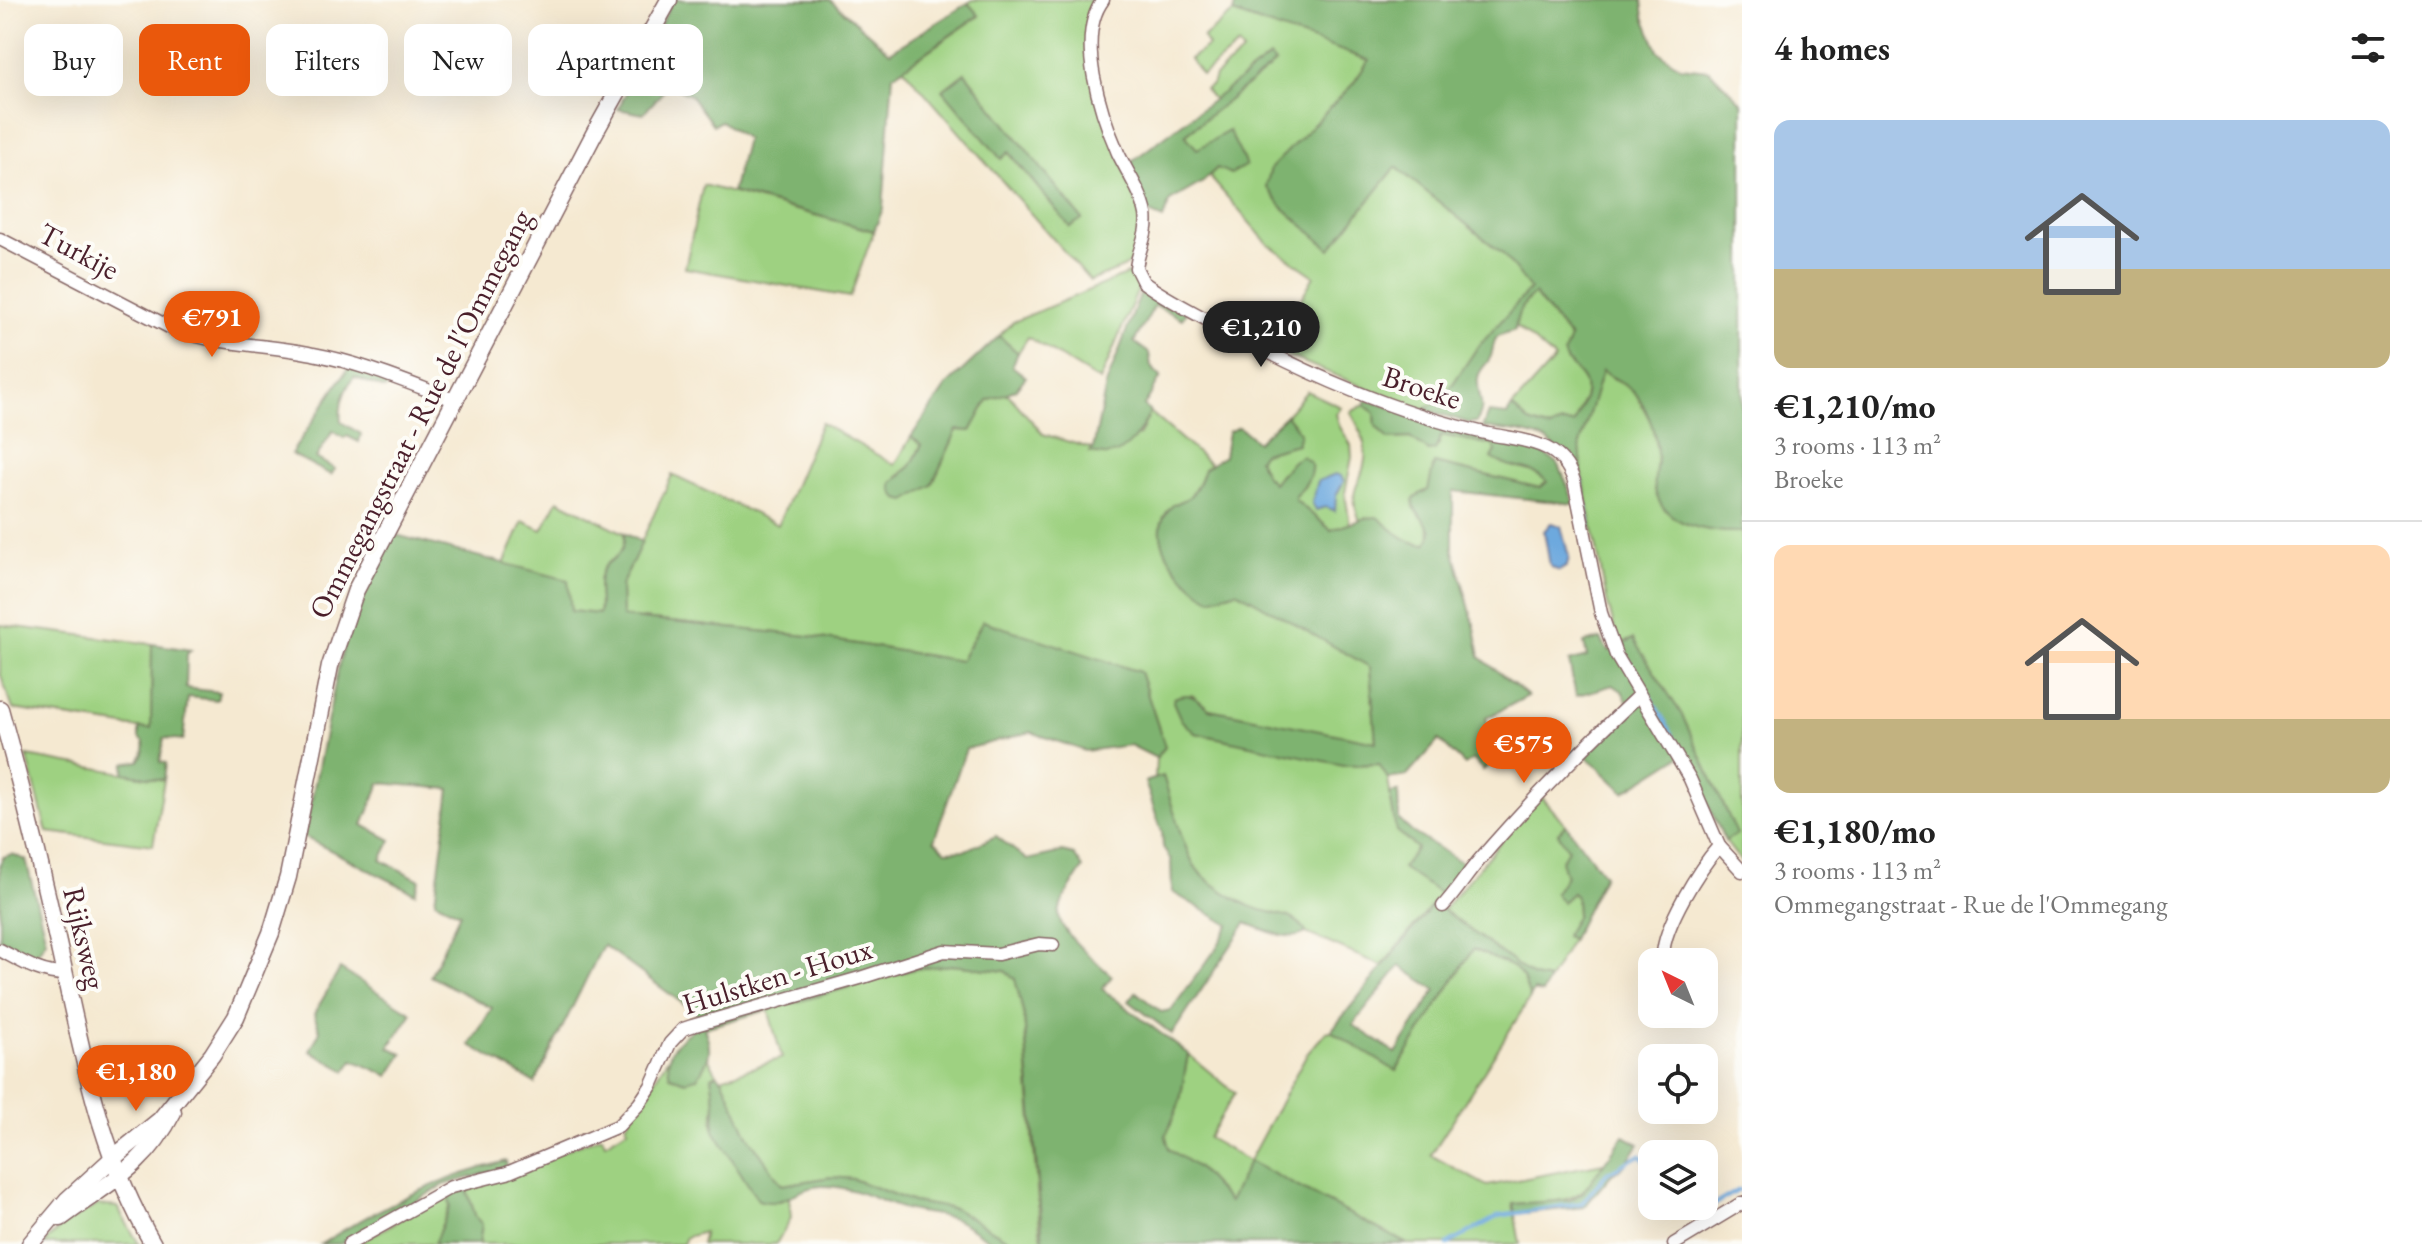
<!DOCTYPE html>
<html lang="en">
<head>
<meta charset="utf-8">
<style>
  body { margin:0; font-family:"EB Garamond",serif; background:#f6f6f6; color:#222; height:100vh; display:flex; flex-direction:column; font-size:30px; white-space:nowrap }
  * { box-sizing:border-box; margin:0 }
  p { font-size:26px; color:#767676 }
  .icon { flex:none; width:44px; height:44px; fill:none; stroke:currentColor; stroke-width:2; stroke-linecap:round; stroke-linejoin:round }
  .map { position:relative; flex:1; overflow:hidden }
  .panel { display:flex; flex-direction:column; background:#fff; width:680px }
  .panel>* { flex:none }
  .banner { position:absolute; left:24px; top:24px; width:760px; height:72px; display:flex; gap:16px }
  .needle { width:52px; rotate:317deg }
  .tools { position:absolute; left:1638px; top:948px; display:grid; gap:16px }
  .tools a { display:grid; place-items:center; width:80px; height:80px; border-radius:16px; background:#fff; box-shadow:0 8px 32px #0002; font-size:40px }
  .price { position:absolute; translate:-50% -68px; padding:0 18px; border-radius:28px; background:#ea580c; color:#fff; font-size:26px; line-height:52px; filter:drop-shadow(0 2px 4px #0008) }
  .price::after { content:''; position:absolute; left:50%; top:48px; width:24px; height:18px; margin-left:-12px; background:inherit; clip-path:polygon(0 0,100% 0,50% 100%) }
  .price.on { background:#222; color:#fff }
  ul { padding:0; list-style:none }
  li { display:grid; align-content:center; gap:16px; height:424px; padding:0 32px }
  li+li { border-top:2px solid #e0e0e0 }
  li span { display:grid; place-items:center; height:248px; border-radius:16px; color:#555 }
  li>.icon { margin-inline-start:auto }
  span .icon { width:144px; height:144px; fill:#fffc; stroke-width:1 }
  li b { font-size:34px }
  h2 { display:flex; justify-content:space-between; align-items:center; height:96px; padding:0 32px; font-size:34px }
  .tag { padding:0 28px; border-radius:16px; background:#fff; box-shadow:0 8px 32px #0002; font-size:28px; line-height:72px }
  .tag.on { background:#ea580c; color:#fff }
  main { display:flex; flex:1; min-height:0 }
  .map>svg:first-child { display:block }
  .green { fill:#9ed181; stroke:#747856; stroke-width:2; fill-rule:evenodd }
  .forest { fill:#7eb36f; stroke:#64694d; stroke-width:2; fill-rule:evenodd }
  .water { fill:#6da9de; stroke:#5c6484; stroke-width:2 }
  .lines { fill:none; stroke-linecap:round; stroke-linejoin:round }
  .stream { stroke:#6da9de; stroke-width:4 }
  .minor-casing { stroke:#866665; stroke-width:15 }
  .major-casing { stroke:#866665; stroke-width:19 }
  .minor { stroke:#fff; stroke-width:12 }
  .major { stroke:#fff; stroke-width:16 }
  .labels { text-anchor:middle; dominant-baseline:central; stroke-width:8; stroke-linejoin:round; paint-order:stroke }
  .street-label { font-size:30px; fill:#4a1f2b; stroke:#fdfcf7 }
</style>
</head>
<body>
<main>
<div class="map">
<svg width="1742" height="1244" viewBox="0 0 1742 1244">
  <rect width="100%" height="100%" fill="#fdfcf7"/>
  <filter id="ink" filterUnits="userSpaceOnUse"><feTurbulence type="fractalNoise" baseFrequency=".0125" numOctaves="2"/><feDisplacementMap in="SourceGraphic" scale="16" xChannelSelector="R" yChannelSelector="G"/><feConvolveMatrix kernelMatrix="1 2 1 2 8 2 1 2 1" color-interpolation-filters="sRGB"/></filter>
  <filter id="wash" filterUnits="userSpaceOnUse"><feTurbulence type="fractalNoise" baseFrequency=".006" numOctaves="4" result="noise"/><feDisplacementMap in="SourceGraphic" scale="32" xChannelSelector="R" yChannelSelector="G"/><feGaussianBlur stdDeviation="1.8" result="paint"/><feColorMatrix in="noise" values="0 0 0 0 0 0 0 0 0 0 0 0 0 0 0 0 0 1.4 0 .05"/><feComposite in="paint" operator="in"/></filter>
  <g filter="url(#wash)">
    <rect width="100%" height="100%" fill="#f5e9d1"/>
    <g class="green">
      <path d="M973,0H1099L1087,20L1088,51L1127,179L1139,209L1142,224L1135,257L1131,262L1123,268L1090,281L903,68L979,16L968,3ZM965,73L1081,219L1070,226L1008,152L943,90Z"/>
      <path d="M1233,13L1369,60L1353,84L1395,166L1503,254L1531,289L1477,348L1442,400L1423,409L1402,403L1272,349L1314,276L1268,244L1209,176L1217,168L1229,131L1197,150L1185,135L1275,63L1269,57L1214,100L1205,89L1212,85L1215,76L1243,52L1238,46L1202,75L1190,59L1208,46L1203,38Z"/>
      <path d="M703,185L874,231L850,297L685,268Z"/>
      <path d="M1132,272L1140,285L1100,381L1028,337L1018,353L999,336L1013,322Z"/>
      <path d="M1534,294L1570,338L1567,362C1596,386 1585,393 1574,424L1562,423L1550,429L1529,422L1512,407L1555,359L1516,326C1517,311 1523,304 1534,294Z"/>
      <path d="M1601,371L1635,392L1652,424L1657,452L1655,490L1729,532H1742V863L1725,841L1736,834L1633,639L1619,644L1607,601L1581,467L1580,444Z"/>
      <path d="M1307,391L1341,407L1336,414L1340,427L1351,445L1352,457L1345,493L1350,525L1331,530L1295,500V496L1305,486L1281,474L1273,483L1265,475L1258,459L1263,453L1297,444L1300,433L1286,415Z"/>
      <path d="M999,394H1008L1043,434L1093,449L1091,452L1140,435L1150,412L1210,464L1204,469L1200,482L1190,496L1175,563L1184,578L1228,594L1237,591L1370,667L1376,743L1209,709L1192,695L1175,698L1343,765L1380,764L1388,779L1396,831L1417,848L1403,868L1441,894L1382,966L1306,933C1298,911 1265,915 1247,905C1231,897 1214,886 1201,874C1185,859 1170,799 1163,776L1155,779L1156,758L1165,747L1140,672L984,622L960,661L808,636L622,617L621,586L672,475L778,525L821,423L895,465L911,437L922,444L911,466L898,476L932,485L957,430L971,431L988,400Z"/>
      <path d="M1364,405L1375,413L1376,426L1388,439L1410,438L1429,451L1438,446L1442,435L1493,445L1496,451L1492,458C1508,470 1532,465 1547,481L1540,488L1434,463C1432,480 1425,501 1426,518C1427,529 1434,532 1426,544C1405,545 1384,528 1366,518L1360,521C1346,485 1361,489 1365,460C1367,443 1359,427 1351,412Z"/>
      <path d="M558,500L624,533C626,564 606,555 600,576C597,587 602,602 599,614L570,611L504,564L523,521L542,530Z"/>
      <path d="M0,625L152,644L151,730L13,709L0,673Z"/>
      <path d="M27,756L164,780L153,845L47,832Z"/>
      <path d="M1540,795L1566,825L1558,833L1568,849L1563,867L1566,876L1555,893H1572L1576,897L1577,915L1565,936L1572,939L1549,980L1533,977L1443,910Z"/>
      <path d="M1473,949L1515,968L1523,978L1530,998L1431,1155L1487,1186L1603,1163C1584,1207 1554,1201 1513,1204L1520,1244H1407L1249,1162L1230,1203L1198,1168L1169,1149L1166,1136L1180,1101L1188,1054L1235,1093L1208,1138L1249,1161L1306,1055L1326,1032L1331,1031L1396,1071Z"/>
      <path d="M951,965L1005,971L1016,979L1024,1016L1040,1230L1043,1242L1019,1243L1006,1238L955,1209L913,1202L853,1179L832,1177L782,1185L748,1136L721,1078L782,1058L768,1009L914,969Z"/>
      <path d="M708,1057L717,1074L711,1076L715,1102L713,1124L780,1201L789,1197L791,1218L776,1244H701L704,1232L686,1237L683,1244H479L482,1224L476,1218L466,1187L602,1136L605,1143L628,1129L626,1125L668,1058L697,1078Z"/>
      <path d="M448,1193L450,1206L434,1244H357Z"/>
      <path d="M98,1205L117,1207L139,1244H43L61,1226Z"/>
    </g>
    <g class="forest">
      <path d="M673,0H830L890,52L968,3L979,15L893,75L883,208L874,231L732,192L746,139L721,121L713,125L690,95L669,85L643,114L618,109Z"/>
      <path d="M1236,0H1642L1644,17L1658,51L1680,67L1709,70L1742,103V532C1711,533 1663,527 1655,490C1653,478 1658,464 1657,453C1656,432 1648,412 1637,395C1630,385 1612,378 1602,371L1580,444L1582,471L1576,472C1551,431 1526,433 1482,428L1489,413L1507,415L1512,407L1529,422L1550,429L1562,423L1574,424C1580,408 1593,389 1580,375C1573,368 1567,363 1564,354L1570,338L1534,294C1521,305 1517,313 1515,330C1509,333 1501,333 1497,337C1493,342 1493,350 1491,356C1488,364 1479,369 1478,378C1476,395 1488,407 1476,422L1469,423L1423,409L1442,400L1477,348L1530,289L1503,254L1396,167L1330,249L1281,206L1266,186L1271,168L1353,84L1369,60L1233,13Z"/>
      <path d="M1270,57L1275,63L1185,135L1197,149L1229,131L1246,165L1231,174L1217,168L1203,182L1170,201L1163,219L1149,213L1127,165Z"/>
      <path d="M965,73L1082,219L1070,227L1009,152L1001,159L943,90Z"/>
      <path d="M1142,290L1186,313L1182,319L1155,305L1134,342L1149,353L1151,367L1161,377L1144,406L1150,412C1139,436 1121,465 1090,452L1093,449L1106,385Z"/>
      <path d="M999,336L1018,353L1012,366L1026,377L1015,390L988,400L971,431L957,430L932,485L906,501L898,499L892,490V483L911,466L922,445L911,437L947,385Z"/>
      <path d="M349,367L391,382L385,389L354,377C344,390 339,406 341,422L361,434L359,442L347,436L344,438L333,431L316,458L335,469L331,475L291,454Z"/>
      <path d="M1366,400L1543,453L1559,465L1575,504L1453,491V548L1475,628L1480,657L1528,696L1486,718L1491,735L1480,741L1494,761L1483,770L1473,759L1465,765L1439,740L1407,776L1388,779L1379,764L1343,765L1195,733L1181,720L1173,702L1174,698C1190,690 1197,699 1209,709L1376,742L1370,667L1237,591L1211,599C1185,584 1140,537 1172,506C1177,502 1184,501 1189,497C1197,490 1201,479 1204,469L1224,456L1228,432L1239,427L1257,442L1286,415L1300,433L1297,444L1263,453L1258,459L1265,475L1273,483L1293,461L1302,456L1311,463C1313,477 1304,487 1295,496V500L1331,530L1366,518L1377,517C1392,529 1406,545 1426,544L1430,538L1431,530L1414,507L1413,500L1421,493L1428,490L1434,463L1540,488L1547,482C1532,465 1508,470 1492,458L1496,451L1493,445L1442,435L1435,450L1429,451L1410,438L1388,439L1376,426L1375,413L1364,405Z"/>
      <path d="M624,533L642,542L621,586L622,617L808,636L960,661L983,621L1140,672L1165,747L1156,758L1130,745L1085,751L1031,732L966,749L934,840L946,851L966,850L996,836L1027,860L1062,852L1074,855L1083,868C1075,881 1061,898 1059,914C1058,932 1098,963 1112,976L1102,989L1188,1054L1180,1101L1166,1136L1169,1149L1198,1168L1229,1202L1249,1161L1407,1244H995C981,1235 964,1221 947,1217C930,1213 915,1213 898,1207C872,1198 851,1186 822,1186C798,1186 782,1209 758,1200L714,1131L715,1102L711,1076L717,1074L723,1080L748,1136L782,1185L832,1177L853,1179L913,1202L955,1209L1006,1238L1019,1243L1043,1242L1024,1016L1015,979L1005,971L952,965L914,969L704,1028C713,1049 710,1059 697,1078L686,1081L670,1076C662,1049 682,1037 701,1023L697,1014L603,945L535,1083L470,1045L492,1008L430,976L460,913L435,901L450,789L380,783L363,825L391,840L381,860L420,880L415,893L304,837L339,664L356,607L392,534L568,580L571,611L599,614C602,602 597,587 600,576C606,555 626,562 624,533Z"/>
      <path d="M1601,639L1608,651L1633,639L1682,715L1737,834L1725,841L1684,754L1624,792L1581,751L1630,707L1622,691L1613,685L1576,696L1569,662L1587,657L1584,643Z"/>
      <path d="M152,644L191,650L187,654L186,688L219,692L217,700L188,697L183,740L164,738L160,762L166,763L164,780L124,773L125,763L139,761C143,755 146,749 144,742L139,738V728L151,729Z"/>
      <path d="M1163,776C1171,799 1185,859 1201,874C1214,886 1231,897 1247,905C1265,915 1298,911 1306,933C1289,943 1263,929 1246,923L1172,1034L1129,1001L1136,992L1161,1012L1171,1010L1216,949L1229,925L1172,892L1171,861L1163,847L1162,832L1145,782Z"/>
      <path d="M1398,792L1399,820L1412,832L1466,865L1441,894L1402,868L1417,848L1396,831L1390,793Z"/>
      <path d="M1566,825L1604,875L1572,939L1565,936L1577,915L1576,897L1572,893L1562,902L1555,893L1566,876L1561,861L1568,849L1558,833Z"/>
      <path d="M12,854L26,860L46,940L35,957L0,939V864L3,857Z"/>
      <path d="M1434,903L1533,977L1549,980L1542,993L1534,991L1530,998L1523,978L1515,968L1473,949L1396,1071L1331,1031ZM1400,966L1436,990L1396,1053L1353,1025Z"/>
      <path d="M340,969L412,1013L389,1047L403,1054L389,1076L353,1060L346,1071L310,1051L320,1031L314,1014Z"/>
      <path d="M1624,1136L1639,1144L1624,1166L1611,1175L1584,1207L1515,1214L1513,1204L1570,1200L1582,1193Z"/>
      <path d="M506,1161L507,1167L444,1185L340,1244H321C381,1206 438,1179 506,1161Z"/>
      <path d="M466,1187L476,1218L482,1224L479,1244H434L450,1206L448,1193Z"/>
    </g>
    <g class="water">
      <path d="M1335,474L1341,476L1344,481L1336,496L1335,511L1325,507L1316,510L1312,503L1318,481Z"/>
      <path d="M1551,523L1561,526L1569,557L1567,566L1559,571L1550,566L1544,531Z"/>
    </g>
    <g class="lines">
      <g class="stream">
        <path d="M1580,478L1589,527"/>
        <path d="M1618,644L1670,730L1679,750"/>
        <path d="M1690,1206L1698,1214L1739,1190"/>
        <path d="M1448,1244L1499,1216L1582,1203L1607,1173L1640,1155L1652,1167"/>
      </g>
    </g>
  </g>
  <g filter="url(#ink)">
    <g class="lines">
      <g class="minor-casing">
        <g id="minor">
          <path d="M1103,0C1075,37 1101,114 1118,153C1127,172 1142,193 1146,214C1149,234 1138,249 1136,268L1143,282C1167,300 1196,313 1222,328C1307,374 1395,413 1489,434C1524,441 1561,441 1574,481L1601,613L1616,655L1690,779L1719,846L1742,871"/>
          <path d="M0,239L173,329C221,346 265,344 313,354C362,363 408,383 454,400"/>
          <path d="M1443,906C1457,891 1467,874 1481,858C1530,801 1584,747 1639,695"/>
          <path d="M0,950C21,961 40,974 65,974"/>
          <path d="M1663,955C1664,925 1699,869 1719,846"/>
          <path d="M349,1244L451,1187L507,1173L618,1126L639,1104L651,1086L670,1043L683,1029L692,1026L860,978L944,951L998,954L1039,944L1053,945"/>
          <path d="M1674,1244L1742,1203"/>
        </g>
      </g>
      <g class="major-casing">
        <g id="major">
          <path d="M0,709C23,791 43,874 61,957C84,1059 99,1151 153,1244"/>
          <path d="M61,1218C108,1182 144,1169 173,1112"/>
          <path d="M30,1244L67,1200L113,1158L160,1120L212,1055L236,1017L271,933L288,877L330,666L356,590L594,134L669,0"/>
        </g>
      </g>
      <use href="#minor" class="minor"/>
      <use href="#major" class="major"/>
    </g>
  </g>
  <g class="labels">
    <g class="street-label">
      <text transform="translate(79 251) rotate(28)">Turkije</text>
      <text transform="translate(1422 387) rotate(18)">Broeke</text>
      <text transform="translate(420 414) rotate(-63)">Ommegangstraat - Rue de l'Ommegang</text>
      <text transform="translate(85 938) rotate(77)">Rijksweg</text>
      <text transform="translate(777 976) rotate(-17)">Hulstken - Houx</text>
    </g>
  </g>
</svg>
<div class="tools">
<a><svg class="needle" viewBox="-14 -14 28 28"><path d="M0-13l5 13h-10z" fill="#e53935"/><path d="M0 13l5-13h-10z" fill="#767676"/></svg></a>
<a><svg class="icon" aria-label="locate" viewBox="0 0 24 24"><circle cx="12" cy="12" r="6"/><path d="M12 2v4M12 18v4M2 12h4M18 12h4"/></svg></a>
<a><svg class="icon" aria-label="layers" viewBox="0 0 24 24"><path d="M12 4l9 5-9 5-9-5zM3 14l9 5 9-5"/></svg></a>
</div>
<b class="price" style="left:212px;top:359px">€791</b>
<b class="price on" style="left:1261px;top:369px">€1,210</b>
<b class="price" style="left:1524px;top:785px">€575</b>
<b class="price" style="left:136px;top:1113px">€1,180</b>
<div class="banner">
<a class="tag">Buy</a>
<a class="tag on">Rent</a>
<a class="tag">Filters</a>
<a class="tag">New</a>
<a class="tag">Apartment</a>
</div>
</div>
<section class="panel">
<h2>4 homes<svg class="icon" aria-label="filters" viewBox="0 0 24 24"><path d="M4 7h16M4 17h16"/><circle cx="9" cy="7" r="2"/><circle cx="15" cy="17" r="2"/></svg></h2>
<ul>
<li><span style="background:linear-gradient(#a9c7e8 60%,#c2b280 0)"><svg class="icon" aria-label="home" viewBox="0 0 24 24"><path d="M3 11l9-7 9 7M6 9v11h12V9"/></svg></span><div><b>€1,210/mo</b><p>3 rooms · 113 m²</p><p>Broeke</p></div></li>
<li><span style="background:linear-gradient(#ffd9b3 70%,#c2b280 0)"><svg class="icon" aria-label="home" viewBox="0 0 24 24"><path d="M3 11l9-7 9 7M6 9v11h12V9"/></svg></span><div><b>€1,180/mo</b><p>3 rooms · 113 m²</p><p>Ommegangstraat - Rue de l'Ommegang</p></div></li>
</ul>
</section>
</main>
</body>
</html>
